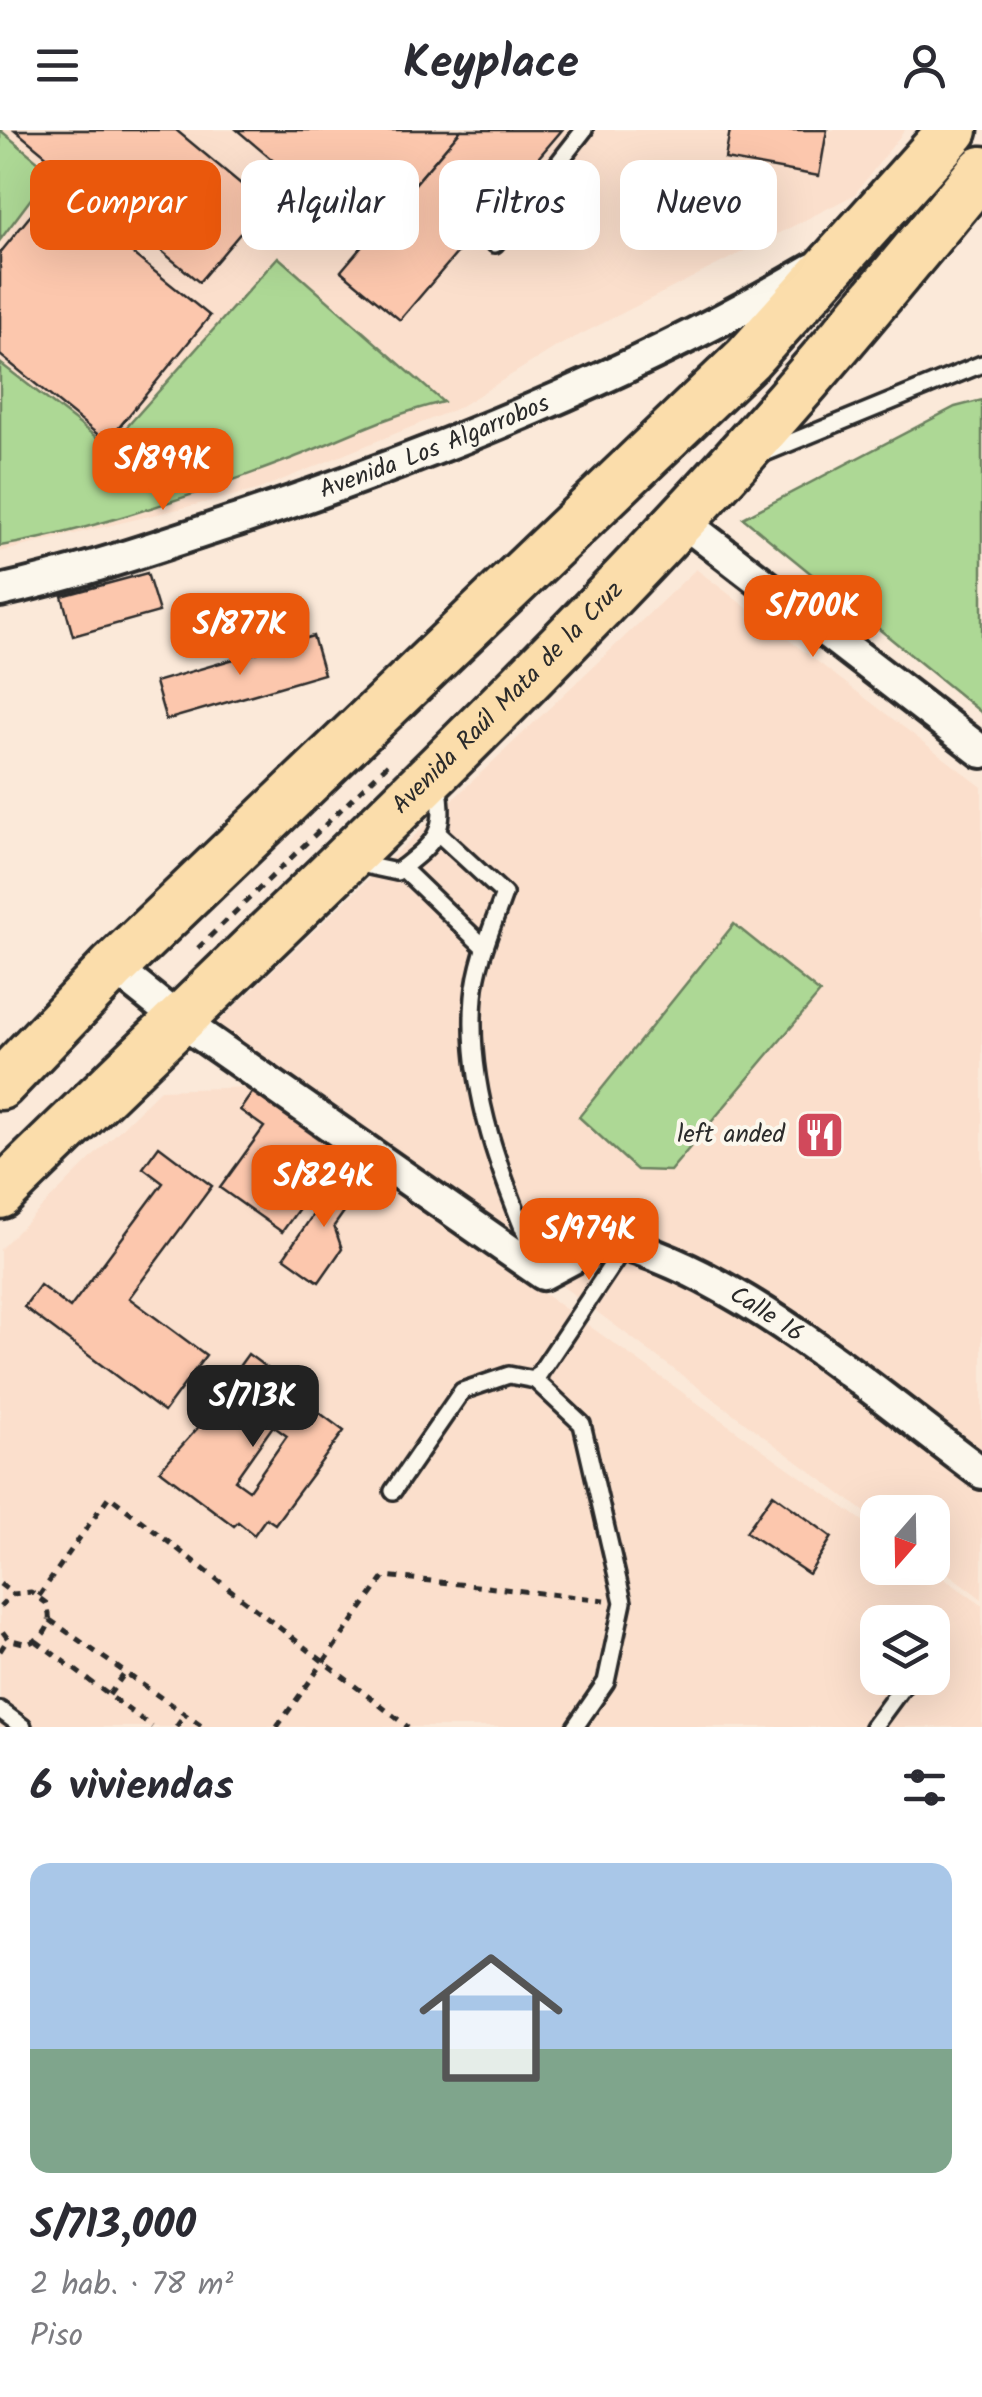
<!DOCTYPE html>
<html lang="es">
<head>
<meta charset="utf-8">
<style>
  body { margin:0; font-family:Kalam,sans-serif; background:#f7f7f7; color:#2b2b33; height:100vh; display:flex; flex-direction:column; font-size:38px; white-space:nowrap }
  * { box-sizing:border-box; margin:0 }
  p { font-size:32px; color:#7c7c81 }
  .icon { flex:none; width:55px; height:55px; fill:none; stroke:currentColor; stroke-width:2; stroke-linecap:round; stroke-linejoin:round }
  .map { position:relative; height:1597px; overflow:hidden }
  .details { display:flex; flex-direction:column; background:#fff; flex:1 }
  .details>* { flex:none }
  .guide { position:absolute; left:30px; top:30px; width:922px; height:90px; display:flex; gap:20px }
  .needle { width:65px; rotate:200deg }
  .tools { position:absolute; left:860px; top:1365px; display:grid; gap:20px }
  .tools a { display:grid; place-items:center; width:90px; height:90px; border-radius:20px; background:#fff; box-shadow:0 10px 40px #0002; font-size:50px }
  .price { position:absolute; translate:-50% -85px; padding:0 22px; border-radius:20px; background:#ea580c; color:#fff; font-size:32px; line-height:65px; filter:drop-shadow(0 2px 5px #0008) }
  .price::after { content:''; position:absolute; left:50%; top:60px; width:30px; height:22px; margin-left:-15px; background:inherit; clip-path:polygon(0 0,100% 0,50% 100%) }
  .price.active { background:#222; color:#fff }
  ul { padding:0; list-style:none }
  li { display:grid; align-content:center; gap:20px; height:530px; padding:0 30px }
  li span { display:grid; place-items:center; height:310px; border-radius:20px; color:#555 }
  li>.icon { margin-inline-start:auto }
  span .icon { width:180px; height:180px; fill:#fffc; stroke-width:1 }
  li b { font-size:42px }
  h2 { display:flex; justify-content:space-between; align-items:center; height:120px; padding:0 30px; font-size:42px }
  .tag { padding:0 35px; border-radius:20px; background:#fff; box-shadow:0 10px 40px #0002; font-size:35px; line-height:90px }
  .tag.active { background:#ea580c; color:#fff }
  header { display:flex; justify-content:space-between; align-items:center; height:130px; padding:0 30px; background:#fff; font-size:45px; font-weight:700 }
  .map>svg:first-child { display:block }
  .built { fill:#fbdfcc; fill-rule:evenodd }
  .green { fill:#add895; stroke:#6c8260; stroke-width:2.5 }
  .building { fill:#fcc7ad; stroke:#2b2b2b; stroke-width:2.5; fill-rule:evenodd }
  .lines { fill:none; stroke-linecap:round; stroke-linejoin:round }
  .lane-casing { stroke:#2b2b2b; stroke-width:22 }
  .street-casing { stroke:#2b2b2b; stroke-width:38 }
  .primary-casing { stroke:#2b2b2b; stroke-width:55 }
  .path { stroke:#2b2b2b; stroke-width:5; stroke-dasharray:8 8; stroke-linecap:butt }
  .lane { stroke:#fbf7ec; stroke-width:15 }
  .street { stroke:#fbf7ec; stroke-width:30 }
  .primary { stroke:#fbddab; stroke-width:48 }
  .labels { text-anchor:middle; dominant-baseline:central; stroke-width:8; stroke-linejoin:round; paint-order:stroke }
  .street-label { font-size:25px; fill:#2b2b2b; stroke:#fbf7ec }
  .poi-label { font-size:25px; fill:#2b2b2b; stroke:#fbf7ec; text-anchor:end }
</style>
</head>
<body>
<header><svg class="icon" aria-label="menu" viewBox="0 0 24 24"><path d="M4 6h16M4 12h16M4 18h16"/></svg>Keyplace<svg class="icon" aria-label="person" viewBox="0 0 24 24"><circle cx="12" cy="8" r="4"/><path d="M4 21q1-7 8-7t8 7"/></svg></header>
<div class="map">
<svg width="982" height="1597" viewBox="0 0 982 1597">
  <rect width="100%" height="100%" fill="#fbe9d9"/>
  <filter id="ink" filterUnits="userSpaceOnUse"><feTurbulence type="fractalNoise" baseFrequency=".01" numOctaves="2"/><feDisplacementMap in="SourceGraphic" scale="20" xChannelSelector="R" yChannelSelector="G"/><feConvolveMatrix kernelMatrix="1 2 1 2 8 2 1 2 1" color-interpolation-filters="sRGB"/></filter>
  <g filter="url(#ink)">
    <g class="built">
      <path d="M0,0H905L854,65L556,217L458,278L257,360L0,422Z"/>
      <path d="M696,439L982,657V1469L933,1432L932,1382H878L877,1391L214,896Z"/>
      <path d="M254,957L877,1401L878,1438H929L982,1475V1597H0V1119L160,960ZM878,1492H932V1548H878Z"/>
    </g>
    <g class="green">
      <path d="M0,0L51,42L0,110Z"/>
      <path d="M278,127L443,272C390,284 343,308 293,328C209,360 88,402 0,416V233L109,317Z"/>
      <path d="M982,270V583L743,388L955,277Z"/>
      <path d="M734,794L820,863L670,1041L637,1040L579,987Z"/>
    </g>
    <g class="building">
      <path d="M15,0H176L265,74L199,152Z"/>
      <path d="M237,0H461L367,110Z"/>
      <path d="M461,0H562L400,190L341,141Z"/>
      <path d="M730,0H827L819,46L725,29Z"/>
      <path d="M52,59L210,186L107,312L0,225V123Z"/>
      <path d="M147,443L159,482L73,506L62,466Z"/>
      <path d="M313,506L324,544L166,590L155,552Z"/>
      <path d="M254,960L340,1021L282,1102L220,1058L264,997L240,980Z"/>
      <path d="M159,1016L212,1056L129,1168L206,1225L164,1282L24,1177L40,1155L70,1178L163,1053L143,1038Z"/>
      <path d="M343,1041L363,1055L334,1096L342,1119L319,1152L284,1127Z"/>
      <path d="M248,1224L271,1241L269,1245L344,1301L275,1394L266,1388L254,1405L238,1392L234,1396L160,1340L204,1291L239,1245L235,1242ZM273,1296L287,1306L249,1360L235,1350Z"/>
      <path d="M773,1364L832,1407L809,1444L746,1402Z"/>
    </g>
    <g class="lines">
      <g class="lane-casing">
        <g id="lane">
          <path d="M495,114L584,0"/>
          <path d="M760,325L982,234"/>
          <path d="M439,704L504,764C492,798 477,831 474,867C466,961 503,1052 539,1136"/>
          <path d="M355,733L397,742C436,711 447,704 438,653"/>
          <path d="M402,738L484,817"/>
          <path d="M535,1250L626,1114"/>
          <path d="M393,1361L462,1261L509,1245L535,1250L582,1294L623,1472L606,1552L575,1597"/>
          <path d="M0,1580L23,1597"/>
          <path d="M873,1597L909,1548"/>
        </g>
      </g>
      <g class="street-casing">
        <g id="street">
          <path d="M681,390L982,622"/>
          <path id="s1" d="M0,461C82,443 161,415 241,389C438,323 633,244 813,139"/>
          <path id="s2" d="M113,837L178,889L543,1144L607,1110C739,1142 872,1262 982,1343"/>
        </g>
      </g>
      <g class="primary-casing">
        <g id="primary">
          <path d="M0,955L113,837L748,228L953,0"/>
          <path id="s3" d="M0,1064C228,841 464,623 681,390C786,278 884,159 982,41"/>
        </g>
      </g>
      <g class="path">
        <path d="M198,818L391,631"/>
        <path d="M0,1454L13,1464"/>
        <path d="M39,1466L109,1366L408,1597"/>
        <path d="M0,1477L13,1464L31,1462L46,1473C54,1493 47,1507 27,1514L8,1509L0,1498"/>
        <path d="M50,1490L203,1597"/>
        <path d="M36,1511L152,1597"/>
        <path d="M0,1521L8,1509"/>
        <path d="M109,1565L125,1543"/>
        <path d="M176,1597L185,1585"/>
        <path d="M277,1597L385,1446L605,1470"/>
      </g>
      <use href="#lane" class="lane"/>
      <use href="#street" class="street"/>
      <use href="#primary" class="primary"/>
    </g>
  </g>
  <defs>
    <g id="restaurant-square" transform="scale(2.5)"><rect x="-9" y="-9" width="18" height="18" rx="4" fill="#d1495b" stroke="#fbf7ec"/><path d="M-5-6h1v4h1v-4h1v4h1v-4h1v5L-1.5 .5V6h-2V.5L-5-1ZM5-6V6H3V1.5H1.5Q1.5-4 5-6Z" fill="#fff"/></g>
  </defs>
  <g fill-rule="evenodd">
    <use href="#restaurant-square" x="820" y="1005"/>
  </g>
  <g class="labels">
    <g class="street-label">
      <text stroke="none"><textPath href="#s1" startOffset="458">Avenida Los Algarrobos</textPath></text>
      <text stroke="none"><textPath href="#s3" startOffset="710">Avenida Raúl Mata de la Cruz</textPath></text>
      <text stroke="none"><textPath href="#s2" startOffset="778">Calle 16</textPath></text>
    </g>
    <g class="poi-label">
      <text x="785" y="1005">left anded</text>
    </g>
  </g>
</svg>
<div class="tools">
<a><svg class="needle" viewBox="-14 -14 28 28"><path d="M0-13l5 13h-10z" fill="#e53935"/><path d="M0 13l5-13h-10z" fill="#7c7c81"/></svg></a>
<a><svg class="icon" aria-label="layers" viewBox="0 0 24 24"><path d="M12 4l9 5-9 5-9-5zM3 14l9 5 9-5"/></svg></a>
</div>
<b class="price" style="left:163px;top:383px">S/899K</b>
<b class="price" style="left:813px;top:530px">S/700K</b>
<b class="price" style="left:240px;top:548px">S/877K</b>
<b class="price" style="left:324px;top:1100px">S/824K</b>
<b class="price" style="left:589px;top:1153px">S/974K</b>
<b class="price active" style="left:253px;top:1320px">S/713K</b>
<div class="guide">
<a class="tag active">Comprar</a>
<a class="tag">Alquilar</a>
<a class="tag">Filtros</a>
<a class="tag">Nuevo</a>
</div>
</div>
<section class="details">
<h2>6 viviendas<svg class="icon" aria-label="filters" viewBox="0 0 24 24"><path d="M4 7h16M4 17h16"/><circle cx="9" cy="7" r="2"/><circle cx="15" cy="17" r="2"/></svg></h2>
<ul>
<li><span style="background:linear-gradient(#a9c7e8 60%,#7fa58c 0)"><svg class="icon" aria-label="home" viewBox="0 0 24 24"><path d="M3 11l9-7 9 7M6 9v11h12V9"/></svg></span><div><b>S/713,000</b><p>2 hab. · 78 m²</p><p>Piso</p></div></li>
</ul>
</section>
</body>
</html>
